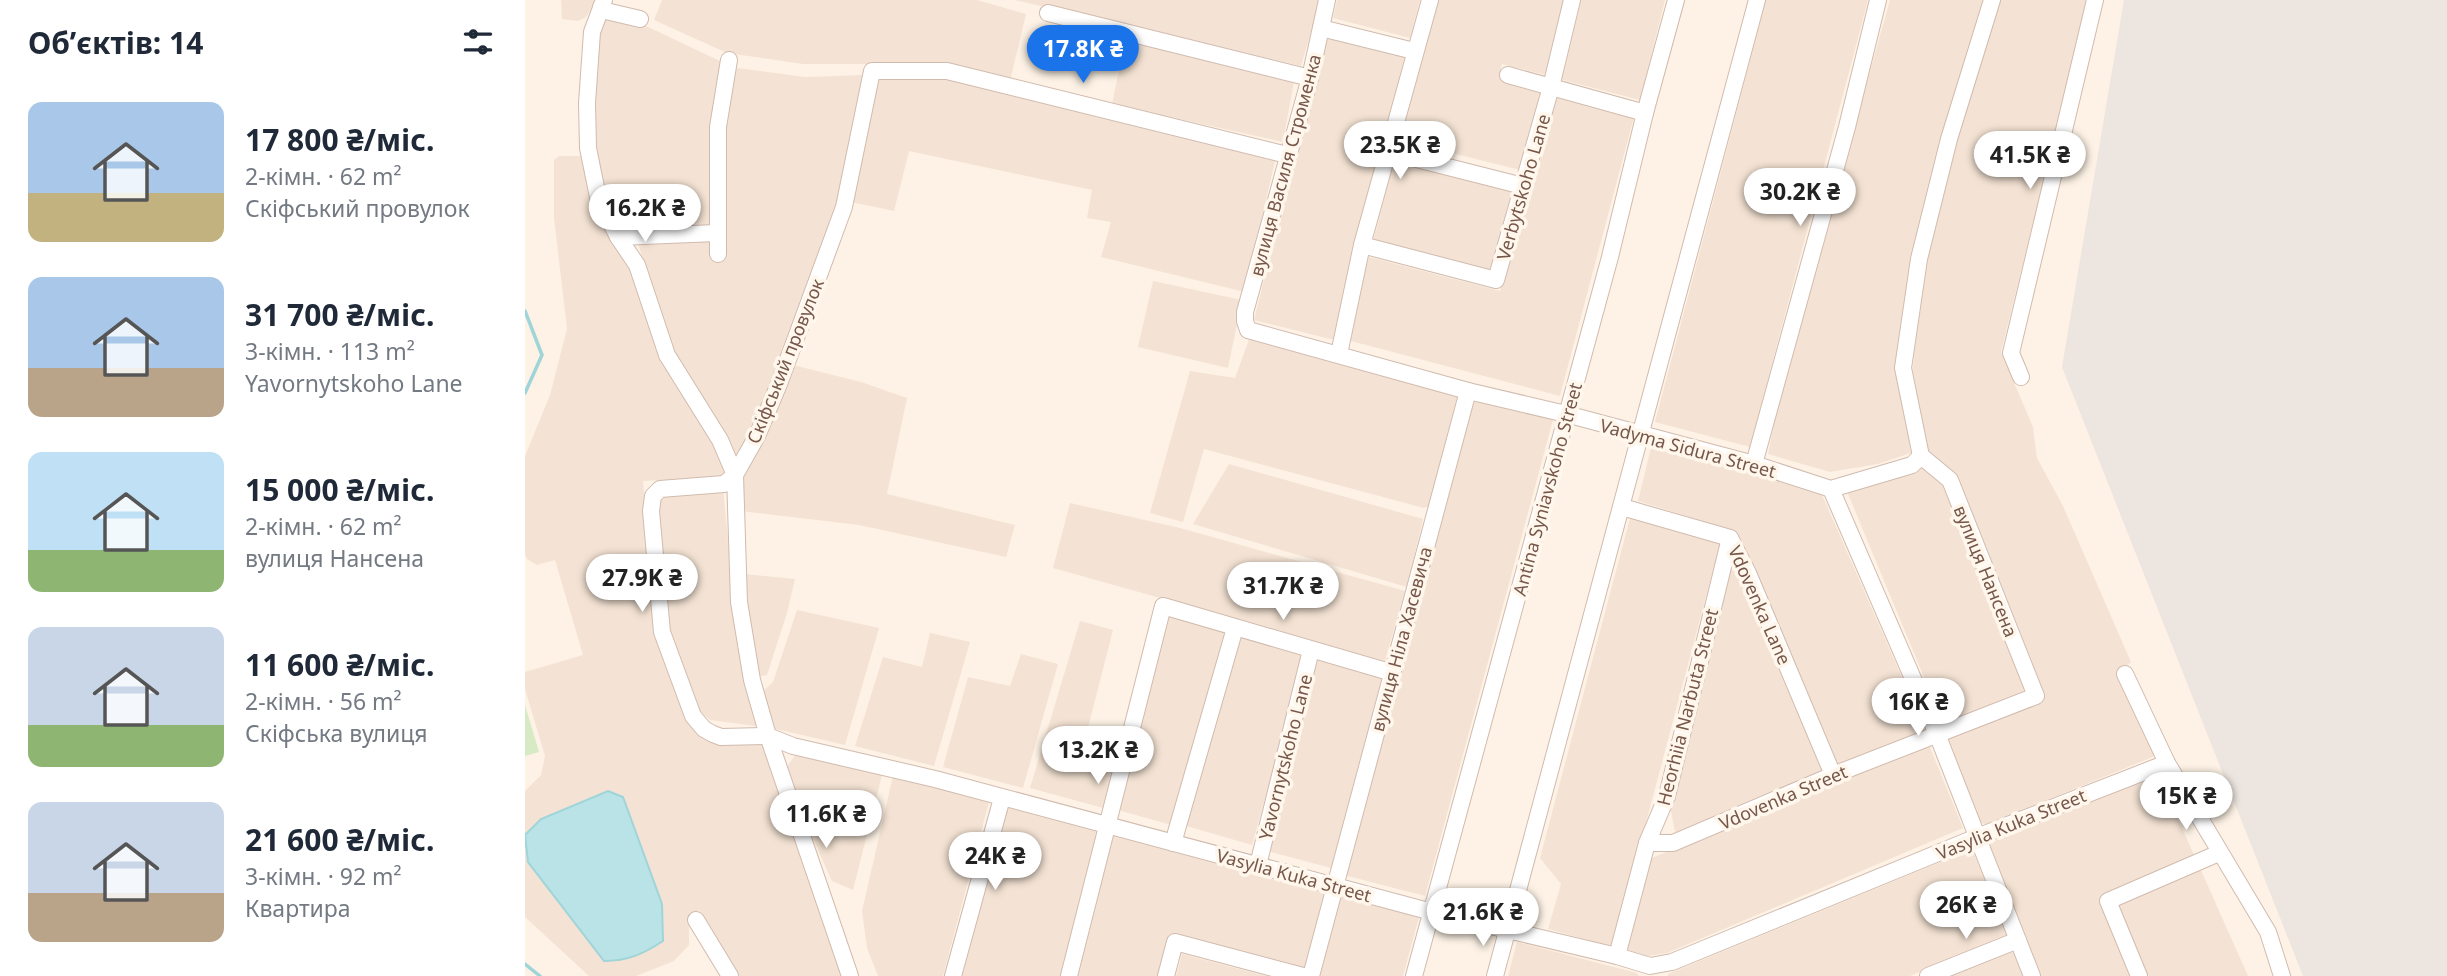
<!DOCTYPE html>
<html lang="uk">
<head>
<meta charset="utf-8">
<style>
  body { margin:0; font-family:"Noto Sans",sans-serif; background:#f2f2f3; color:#1f2937; height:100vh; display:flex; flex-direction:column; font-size:26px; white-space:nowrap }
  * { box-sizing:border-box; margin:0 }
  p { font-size:23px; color:#747a83 }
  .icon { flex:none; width:38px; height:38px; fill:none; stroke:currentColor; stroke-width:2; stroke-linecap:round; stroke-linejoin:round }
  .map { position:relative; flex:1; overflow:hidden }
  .sheet { display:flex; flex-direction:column; background:#fff; width:525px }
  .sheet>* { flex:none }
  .price { position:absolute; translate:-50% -60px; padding:0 16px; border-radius:24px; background:#fff; color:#222; font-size:23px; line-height:46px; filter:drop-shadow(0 2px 4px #0008) }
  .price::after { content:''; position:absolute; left:50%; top:42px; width:21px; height:16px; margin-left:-10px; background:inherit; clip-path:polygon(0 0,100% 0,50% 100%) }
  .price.active { background:#1a73e8; color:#fff }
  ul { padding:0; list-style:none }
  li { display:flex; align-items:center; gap:21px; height:175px; padding:0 28px }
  li span { display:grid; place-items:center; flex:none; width:196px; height:140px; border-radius:14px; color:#555 }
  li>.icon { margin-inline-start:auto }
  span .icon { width:84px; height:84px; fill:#fffc; stroke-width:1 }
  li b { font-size:30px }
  h2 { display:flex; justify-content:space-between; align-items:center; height:84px; padding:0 28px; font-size:30px }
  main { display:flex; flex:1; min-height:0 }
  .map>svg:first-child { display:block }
  .residential { fill:#f4e3d4 }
  .industrial { fill:#ede5df }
  .green { fill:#d6ebc3 }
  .water { fill:#b9e3e7; stroke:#9fd4d9; stroke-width:2 }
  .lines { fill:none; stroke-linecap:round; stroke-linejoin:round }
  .stream { stroke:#9fd4d9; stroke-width:3.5 }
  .minor-casing { stroke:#d1bbae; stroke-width:18 }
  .minor { stroke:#fff; stroke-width:16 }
  .labels { text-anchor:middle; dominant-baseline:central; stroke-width:7; stroke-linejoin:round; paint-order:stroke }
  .street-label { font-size:18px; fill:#76574a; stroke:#fff6ec }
</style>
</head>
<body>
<main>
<section class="sheet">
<h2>Об’єктів: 14<svg class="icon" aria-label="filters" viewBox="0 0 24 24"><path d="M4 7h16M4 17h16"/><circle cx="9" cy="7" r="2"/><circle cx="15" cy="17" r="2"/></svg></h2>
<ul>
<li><span style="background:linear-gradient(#a9c7e8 65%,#c2b280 0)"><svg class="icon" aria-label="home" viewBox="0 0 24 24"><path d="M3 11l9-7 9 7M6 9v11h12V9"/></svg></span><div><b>17 800 ₴/міс.</b><p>2-кімн. · 62 m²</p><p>Скіфський провулок</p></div></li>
<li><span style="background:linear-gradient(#a9c7e8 65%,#b9a48a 0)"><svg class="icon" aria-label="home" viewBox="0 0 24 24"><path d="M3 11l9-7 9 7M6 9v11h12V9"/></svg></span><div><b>31 700 ₴/міс.</b><p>3-кімн. · 113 m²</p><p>Yavornytskoho Lane</p></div></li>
<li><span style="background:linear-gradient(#bfe0f5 70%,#8fb573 0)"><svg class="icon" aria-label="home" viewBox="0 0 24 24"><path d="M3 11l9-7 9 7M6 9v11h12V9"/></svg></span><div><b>15 000 ₴/міс.</b><p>2-кімн. · 62 m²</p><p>вулиця Нансена</p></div></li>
<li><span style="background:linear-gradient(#c9d6e8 70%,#8fb573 0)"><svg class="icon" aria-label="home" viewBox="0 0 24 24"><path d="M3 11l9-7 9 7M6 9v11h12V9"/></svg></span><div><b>11 600 ₴/міс.</b><p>2-кімн. · 56 m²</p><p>Скіфська вулиця</p></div></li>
<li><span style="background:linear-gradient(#c9d6e8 65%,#b9a48a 0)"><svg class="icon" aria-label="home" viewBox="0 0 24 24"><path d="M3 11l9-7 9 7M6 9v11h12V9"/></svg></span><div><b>21 600 ₴/міс.</b><p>3-кімн. · 92 m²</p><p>Квартира</p></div></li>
</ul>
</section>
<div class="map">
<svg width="1922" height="976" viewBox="0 0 1922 976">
  <rect width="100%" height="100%" fill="#fdf2e5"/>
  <g class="residential">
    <path d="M36,0H72L61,17L53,21L37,19Z"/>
    <path d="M137,0H452L501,14L485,81L346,64H278L202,53L129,20Z"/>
    <path d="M490,0H793L795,1L776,66Z"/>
    <path d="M812,0H895L885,38L808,18Z"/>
    <path d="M909,0H1042L1021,75L977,64L974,75L1018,87L995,170L871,139Z"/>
    <path d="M1054,0H1140L1115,100L1034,79Z"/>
    <path d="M1241,0H1343L1225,447L1130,422Z"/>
    <path d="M1365,0H1460L1372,365L1386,453L1353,464L1305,472L1243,454L1256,389Z"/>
    <path d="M1476,0H1563L1476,352L1508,427L1512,458L1538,506L1606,662L1592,674L1630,756L1461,825L1454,821L1420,738L1518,699L1430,475L1402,451L1388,370L1391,325L1401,266L1431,142Z"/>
    <path d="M81,13L119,25L197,62L187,226L94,230L68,148L72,35Z"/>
    <path d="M801,31L881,51L809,340L729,320Z"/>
    <path d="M601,36L770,76L758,142L587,104Z"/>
    <path d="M212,68L280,77L338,75L321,179L235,413L215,456L206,454L146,353L113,243L185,237L204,88Z"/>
    <path d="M352,75H422L752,152L720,292L576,257L586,222L562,218L567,190L384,151L369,211L326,202Z"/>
    <path d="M1028,92L1110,113L1035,396L822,340L844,257L975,291Z"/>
    <path d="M34,156H58L100,255L135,355L192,443L200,472L194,477L118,481L131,625L172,730L238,738L320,976H213L174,910L164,919V945L149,961L111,976H64L0,917V791L16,775L20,756L0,689V672L58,655L30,560L12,565L2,559L0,554V456L25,395L42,329L29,218V160Z"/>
    <path d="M870,157L988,187L966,272L848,242Z"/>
    <path d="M628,281L717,300L703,368L613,347Z"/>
    <path d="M726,334L932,397L904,506L899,508L679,449L658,522L625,513L665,371L710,378Z"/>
    <path d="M268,365L336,382L382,398L362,494L490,525L481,557L334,525L215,511V476Z"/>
    <path d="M948,395L1029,416L900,896L819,875Z"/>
    <path d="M1126,448L1295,490L1400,730L1312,767L1210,531L1113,501Z"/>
    <path d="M1397,463L1421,480L1503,689L1418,723L1321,489Z"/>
    <path d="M704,464L898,519L882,587L668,524Z"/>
    <path d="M198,487L213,650L233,721L230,726L185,720L174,710L142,626L131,512L135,498L144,490Z"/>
    <path d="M545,503L655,528L880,591L860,661L528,568Z"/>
    <path d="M1105,518L1196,540L1088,947L1023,929L1036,884L1015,858Z"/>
    <path d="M1206,570L1216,572L1301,772L1150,832L1145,806Z"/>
    <path d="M220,574L270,579L262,613L242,675L230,677L219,602Z"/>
    <path d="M272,610L354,628L320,745L242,727L236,693L248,682Z"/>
    <path d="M644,610L705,627L650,826L589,809Z"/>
    <path d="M555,621L588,630L555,759L589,768L578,808L505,788Z"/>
    <path d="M712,630L782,649L727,845L658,825Z"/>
    <path d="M405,633L445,642L409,766L330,746L358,657L397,667Z"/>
    <path d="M790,652L859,670L806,868L738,850Z"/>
    <path d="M496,654L533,664L498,788L418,767L443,677L485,686Z"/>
    <path d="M1404,745L1438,828L1142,953L1123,956L1102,950L1122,860Z"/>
    <path d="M272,753L357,775L328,890L307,881L269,797L260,769Z"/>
    <path d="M1633,775L1670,857L1577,898L1608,976H1516L1462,842Z"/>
    <path d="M368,776L464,802L418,976H353L342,948L337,911Z"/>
    <path d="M480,804L573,829L535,976H435Z"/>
    <path d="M586,835L800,889L780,969L646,935L635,976H550Z"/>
    <path d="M1447,849L1482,936L1385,976H1143V974Z"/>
    <path d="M1675,868L1723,976H1620L1591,904Z"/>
    <path d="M813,896L894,917L878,976H792Z"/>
    <path d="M992,942L1112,973L1114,976H983Z"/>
    <path d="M1487,947L1498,976H1419Z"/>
    <path d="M657,954L741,976H651Z"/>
  </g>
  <path class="industrial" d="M1599,0H1922V976H1778L1537,367Z"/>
  <path class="green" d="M0,705L14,752L0,756Z"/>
  <path class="water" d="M83,791L98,797L137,904L138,941C118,954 103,961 79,961L3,862L0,835L16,819Z"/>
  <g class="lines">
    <g class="stream">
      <path d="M0,311L17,355L0,393"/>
      <path d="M0,964L15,976"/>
    </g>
    <g class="minor-casing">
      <g id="minor">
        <path d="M79,0L67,32L62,103L63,148L73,197L93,237L112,265L142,355L195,440L210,475L199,484L135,489L128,496L126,511L137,632L168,716L179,729L188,734L196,737L243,736L268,746L410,779L907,912L1092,956L1125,966L1147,962L1452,837L1642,763"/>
        <path d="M802,0L785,78L720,312V321L723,330L943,391L1041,414L1229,464L1306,489L1387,465L1396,456"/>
        <path d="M76,7L81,11L115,19"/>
        <path d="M523,13L785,78"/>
        <path d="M796,28L889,51"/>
        <path d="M983,75L1120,113"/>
        <path d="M864,152L998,186"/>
        <path d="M93,237L192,233"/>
        <path d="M837,245L971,280L1026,87L1047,0"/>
        <path d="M193,254V127L204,60"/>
        <path d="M814,354L837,245L905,0"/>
        <path d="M1496,377L1486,353L1570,0"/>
        <path d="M1396,456L1378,368L1394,259L1424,139L1467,0"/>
        <path d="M1229,464L1322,127L1353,0"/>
        <path d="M1306,489L1412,734L1507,976"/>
        <path d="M1097,507L1205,538L1223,573L1308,775"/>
        <path d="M1600,674L1642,763L1743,932L1757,976"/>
        <path d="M648,843L710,628"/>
        <path d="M1122,843H1148L1308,775L1511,696L1425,480L1396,456"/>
        <path d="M733,865L786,650"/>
        <path d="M171,920L205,976"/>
        <path d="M1092,956L1122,843L1142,796L1205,538"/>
        <path d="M325,976L243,736L227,680L214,602L210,475L232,436L254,384L319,207L347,71H422L762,155"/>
        <path d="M428,976L477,798"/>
        <path d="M544,976L638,606L868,673"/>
        <path d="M641,976L650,942L778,976"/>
        <path d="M786,976L943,391"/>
        <path d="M889,976L1085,257L1120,113L1151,0"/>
        <path d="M970,976L1232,0"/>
        <path d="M1403,976L1493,940"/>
        <path d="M1614,976L1583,901L1694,853"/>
      </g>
    </g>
    <use href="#minor" class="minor"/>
  </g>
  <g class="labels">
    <g class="street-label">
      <text transform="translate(760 165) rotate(-75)">вулиця Василя Строменка</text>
      <text transform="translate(998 187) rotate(-74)">Verbytskoho Lane</text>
      <text transform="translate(260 361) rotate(-68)">Скіфський провулок</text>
      <text transform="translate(1163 448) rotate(15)">Vadyma Sidura Street</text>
      <text transform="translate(1022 489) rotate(-75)">Antina Syniavskoho Street</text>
      <text transform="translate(1461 571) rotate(68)">вулиця Нансена</text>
      <text transform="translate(1235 605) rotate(66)">Vdovenka Lane</text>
      <text transform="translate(876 639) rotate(-75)">вулиця Ніла Хасевича</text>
      <text transform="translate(1162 707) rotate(-76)">Heorhiia Narbuta Street</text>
      <text transform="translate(760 757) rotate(-76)">Yavornytskoho Lane</text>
      <text transform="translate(1258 797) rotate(-23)">Vdovenka Street</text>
      <text transform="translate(1486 824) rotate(-22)">Vasylia Kuka Street</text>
      <text transform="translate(769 875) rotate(15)">Vasylia Kuka Street</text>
    </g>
  </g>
</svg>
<b class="price active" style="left:558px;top:85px">17.8K ₴</b>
<b class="price" style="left:875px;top:181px">23.5K ₴</b>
<b class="price" style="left:1505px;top:191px">41.5K ₴</b>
<b class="price" style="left:1275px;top:228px">30.2K ₴</b>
<b class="price" style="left:120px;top:244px">16.2K ₴</b>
<b class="price" style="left:117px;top:614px">27.9K ₴</b>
<b class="price" style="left:758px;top:622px">31.7K ₴</b>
<b class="price" style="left:1393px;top:738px">16K ₴</b>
<b class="price" style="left:573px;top:786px">13.2K ₴</b>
<b class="price" style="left:1661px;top:832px">15K ₴</b>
<b class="price" style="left:301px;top:850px">11.6K ₴</b>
<b class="price" style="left:470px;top:892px">24K ₴</b>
<b class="price" style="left:1441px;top:941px">26K ₴</b>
<b class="price" style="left:958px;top:948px">21.6K ₴</b>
</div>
</main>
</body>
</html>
